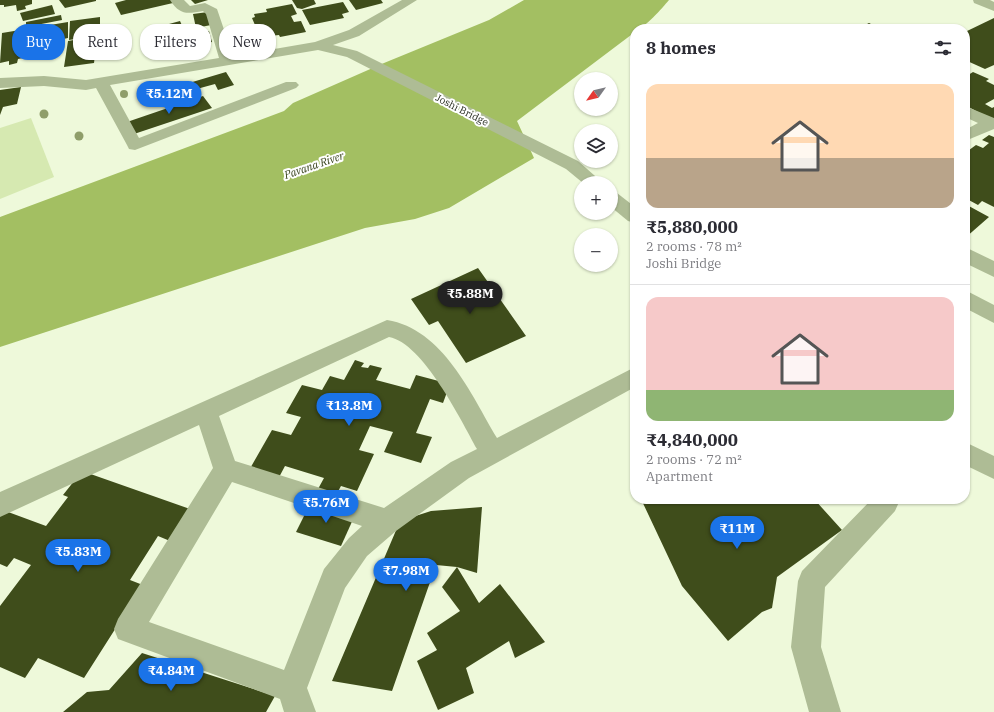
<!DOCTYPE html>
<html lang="en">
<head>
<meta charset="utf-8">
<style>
  body { margin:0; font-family:"IBM Plex Serif",serif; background:#f2f2f3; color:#2b2b33; height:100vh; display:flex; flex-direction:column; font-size:15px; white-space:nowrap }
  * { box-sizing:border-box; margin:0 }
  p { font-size:13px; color:#7c7c81 }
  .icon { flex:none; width:22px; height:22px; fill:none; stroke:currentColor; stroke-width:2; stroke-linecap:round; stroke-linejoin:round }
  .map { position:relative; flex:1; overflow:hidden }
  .side { position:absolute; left:630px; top:24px; width:340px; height:480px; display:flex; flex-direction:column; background:#fff; border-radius:16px; box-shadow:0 1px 3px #0004 }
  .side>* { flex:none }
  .guide { position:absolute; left:12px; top:24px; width:380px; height:36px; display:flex; gap:8px }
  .needle { width:26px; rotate:236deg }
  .buttons { position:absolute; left:574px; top:72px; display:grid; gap:8px }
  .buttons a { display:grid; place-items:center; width:44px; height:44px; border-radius:50%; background:#fff; box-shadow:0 1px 3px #0004; font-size:20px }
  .price { position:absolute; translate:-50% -34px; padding:0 9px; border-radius:14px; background:#1a73e8; color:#fff; font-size:13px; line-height:26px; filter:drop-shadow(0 1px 2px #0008) }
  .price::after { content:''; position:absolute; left:50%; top:24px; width:12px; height:9px; margin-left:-6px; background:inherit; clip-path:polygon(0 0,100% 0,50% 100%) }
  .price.selected { background:#222; color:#fff }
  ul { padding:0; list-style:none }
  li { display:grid; align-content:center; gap:8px; height:212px; padding:0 16px }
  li+li { border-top:1px solid #e1e1e2 }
  li span { display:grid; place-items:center; height:124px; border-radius:12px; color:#555 }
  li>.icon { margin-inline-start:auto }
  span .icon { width:72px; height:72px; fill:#fffc; stroke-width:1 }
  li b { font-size:17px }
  h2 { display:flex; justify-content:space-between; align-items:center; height:48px; padding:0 16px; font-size:17px }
  .pill { padding:0 14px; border-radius:16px; background:#fff; box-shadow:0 1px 3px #0004; font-size:14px; line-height:36px }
  .pill.selected { background:#1a73e8; color:#fff }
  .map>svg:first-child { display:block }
  .green { fill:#d6e9b1 }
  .water { fill:#a3bf62 }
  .building { fill:#3f4d1b }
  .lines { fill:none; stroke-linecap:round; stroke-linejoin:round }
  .minor { fill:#aebc95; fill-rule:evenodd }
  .tree { fill:#8f9e6a }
  .labels { text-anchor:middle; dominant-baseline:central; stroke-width:4; stroke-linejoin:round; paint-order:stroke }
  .far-street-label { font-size:10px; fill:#272b20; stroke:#fff }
  .far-water-label { font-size:11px; font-style:italic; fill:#37421b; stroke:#fff }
</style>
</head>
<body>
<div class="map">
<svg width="994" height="712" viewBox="0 0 994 712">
  <rect width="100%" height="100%" fill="#eef9da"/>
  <path class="green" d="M31,118L54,177L0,199V128Z"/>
  <path class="water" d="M524,0H669C662,8 645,29 635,29V32L517,121L534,158L449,208L415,219L365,228L0,347V217L284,111L293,103L384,63L489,20Z"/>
  <g class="building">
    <path d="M0,0H32V4L25,6L26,9L17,11L16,5L4,7V5H0Z"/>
    <path d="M59,0H96V1L65,8Z"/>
    <path d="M126,0H171L173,3L121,15L115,3Z"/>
    <path d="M191,0H208L195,4Z"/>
    <path d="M292,0H314L316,4L302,9L297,8Z"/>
    <path d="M349,0H381L383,3L356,10Z"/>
    <path d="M343,2L349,12L342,14L344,18L310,25L302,10Z"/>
    <path d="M292,4L297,14L291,16L294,22L301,21L306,32L280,37L279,35L270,36L272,40L262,42L252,18L255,17L254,14L267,12L266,9Z"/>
    <path d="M52,5L55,14L23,21L20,13Z"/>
    <path d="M208,12L211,25L196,28L193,14Z"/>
    <path d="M61,15L62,20L26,27V22Z"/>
    <path d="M100,17V35L69,40L70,21Z"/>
    <path d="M994,18V65L985,69L965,60V32Z"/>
    <path d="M180,21L184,30L172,32L169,24Z"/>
    <path d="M68,22V38L54,41V38L48,39L47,42L33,44L32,56L18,59L17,63L9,65V61L0,63L2,33Z"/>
    <path d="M869,23L881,29H847L859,24L863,26Z"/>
    <path d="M209,31L212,42L162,52L158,42Z"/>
    <path d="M97,36L94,63L64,67L68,41Z"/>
    <path d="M226,72L234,85L218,90L215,84L193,90L189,83Z"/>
    <path d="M973,72L989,79L986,81L994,85V99L985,104L992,108L994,107V121L965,105V79L966,78L965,77Z"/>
    <path d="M21,87L17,104L3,107L0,115V90Z"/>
    <path d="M203,96L212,108L134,134L127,122Z"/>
    <path d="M989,135L994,137V207L982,201L978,205L965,198V153L976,145L983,148L989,143L982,140Z"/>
    <path d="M965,199L970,202L967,205L989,217L965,238Z"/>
    <path d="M478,268L526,336L466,363L438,321L429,325L411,299Z"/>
    <path d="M355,360L364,363L361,367L368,368L370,365L382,368L376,380L410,389L416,375L450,384L443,403L430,399L416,433L432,437L421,463L384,452L393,432L370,426L359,450L374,454L357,491L341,486L336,495L318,489L324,478L285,466L277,481L248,472L272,430L291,435L301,417L286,413L302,385L322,390L330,376L344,380Z"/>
    <path d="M82,471L190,509L170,541L158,536L130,580L148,587L119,623L84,678L38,658L25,678L0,667V606L31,565L14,558L7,567L0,564V509L46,526L68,497L63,495Z"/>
    <path d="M641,499H814L842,530L777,577L772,608L762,612L728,641L682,586Z"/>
    <path d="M311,502L355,515L341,546L296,532Z"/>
    <path d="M482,507L477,573L457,567L436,565L392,691L332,681L400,521L431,511Z"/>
    <path d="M457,567L479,603L500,584L545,642L515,658L509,641L466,668L474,693L438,710L417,661L437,650L427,633L460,611L442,587Z"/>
    <path d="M142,653L275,696L266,712H63L87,692L109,690Z"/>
  </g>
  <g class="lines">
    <g class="minor">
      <path d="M170,0H184L190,6L205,3L217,9L233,56L315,42L349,30L402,0H417L359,36L333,45L357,51L578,161L603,183H583L566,169L347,57L318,50L110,85L139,138L286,82H296L299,85L296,88L135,150L129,149L127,145L96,88L86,90L44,86L0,88V78L44,76L86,80L219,58L206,14L203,11C186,14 180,15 170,0Z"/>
      <path d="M973,0H990L994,2V11L974,3Z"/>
      <path d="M965,106L994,118V129L965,141V130L978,123L965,117Z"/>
      <path d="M611,191L617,193L635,207V223L628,221L611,207Z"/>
      <path d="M965,247L994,261V277L965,263Z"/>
      <path d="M965,290L994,305V323L965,308Z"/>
      <path d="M387,320C443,329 471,394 497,438L635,367V387L469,478L396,531L367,556L345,588L307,688L316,712H284L280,699L118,639L114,629L118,619L213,468L199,425L0,517V492ZM389,337C423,343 461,420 477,449L451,462L384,508L235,461L219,416ZM232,482L362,526L349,538L324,569L284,670L149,622Z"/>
      <path d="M965,442L994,456V479L965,465Z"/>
      <path d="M872,499H898L899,502L895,511L825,587L821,647L841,712H809L791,647L798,581L802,571Z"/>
    </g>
  </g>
  <g class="tree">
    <circle cx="124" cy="94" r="4"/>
    <circle cx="44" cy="114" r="4.5"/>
    <circle cx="79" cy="136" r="4.5"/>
  </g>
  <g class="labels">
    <g class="far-street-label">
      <text transform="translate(462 110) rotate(27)">Joshi Bridge</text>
    </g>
    <g class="far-water-label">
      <text transform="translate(314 165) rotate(-19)">Pavana River</text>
    </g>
  </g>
</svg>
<div class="buttons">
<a><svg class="needle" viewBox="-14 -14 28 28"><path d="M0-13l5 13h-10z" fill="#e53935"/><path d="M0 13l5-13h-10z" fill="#7c7c81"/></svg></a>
<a><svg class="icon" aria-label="layers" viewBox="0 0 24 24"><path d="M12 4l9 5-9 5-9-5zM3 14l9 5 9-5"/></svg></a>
<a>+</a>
<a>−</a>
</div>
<b class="price" style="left:169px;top:115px">₹5.12M</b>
<b class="price selected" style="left:470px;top:315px">₹5.88M</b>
<b class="price" style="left:349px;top:427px">₹13.8M</b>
<b class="price" style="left:326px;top:524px">₹5.76M</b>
<b class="price" style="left:737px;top:550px">₹11M</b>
<b class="price" style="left:78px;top:573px">₹5.83M</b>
<b class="price" style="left:406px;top:592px">₹7.98M</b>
<b class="price" style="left:171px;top:692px">₹4.84M</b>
<div class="guide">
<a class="pill selected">Buy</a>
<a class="pill">Rent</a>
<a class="pill">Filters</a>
<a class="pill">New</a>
</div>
<section class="side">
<h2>8 homes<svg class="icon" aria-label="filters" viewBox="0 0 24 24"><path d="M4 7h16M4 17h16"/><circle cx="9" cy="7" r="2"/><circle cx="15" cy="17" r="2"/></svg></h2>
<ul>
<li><span style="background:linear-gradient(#ffd9b3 60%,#b9a48a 0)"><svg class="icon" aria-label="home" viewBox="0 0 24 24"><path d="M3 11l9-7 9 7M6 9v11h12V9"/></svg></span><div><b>₹5,880,000</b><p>2 rooms · 78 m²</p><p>Joshi Bridge</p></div></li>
<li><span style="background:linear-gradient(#f6c9c9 75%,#8fb573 0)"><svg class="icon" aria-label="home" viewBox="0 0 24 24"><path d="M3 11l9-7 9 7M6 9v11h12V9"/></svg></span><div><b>₹4,840,000</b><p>2 rooms · 72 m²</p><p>Apartment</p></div></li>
</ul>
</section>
</div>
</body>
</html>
